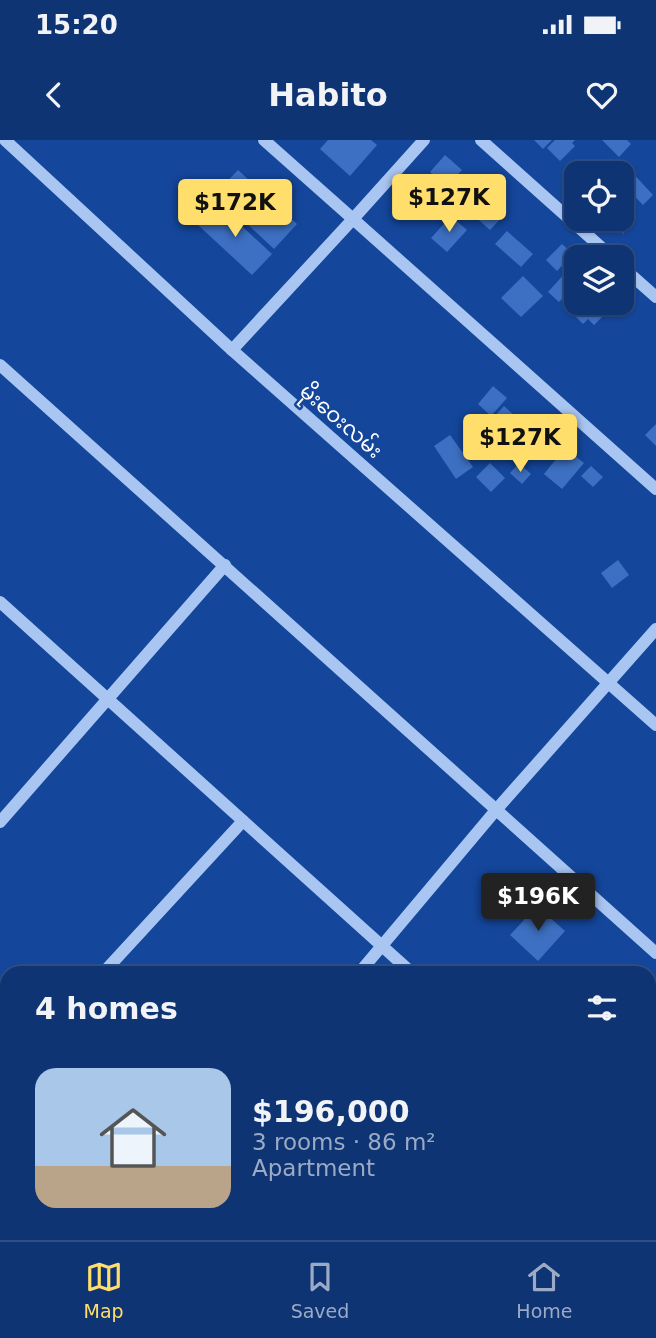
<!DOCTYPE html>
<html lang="en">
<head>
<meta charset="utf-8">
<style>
  body { margin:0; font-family:"DejaVu Sans","Noto Sans Myanmar",sans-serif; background:#183c79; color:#f1f3f6; height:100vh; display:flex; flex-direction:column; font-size:26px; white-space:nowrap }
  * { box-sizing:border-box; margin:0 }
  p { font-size:23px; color:#9baac5 }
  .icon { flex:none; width:38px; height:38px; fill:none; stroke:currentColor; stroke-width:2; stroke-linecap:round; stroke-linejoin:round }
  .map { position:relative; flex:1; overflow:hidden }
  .panel { position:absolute; left:0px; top:826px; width:656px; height:275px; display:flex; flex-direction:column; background:#0f3474; border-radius:21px 21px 0 0; box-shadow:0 2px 5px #0004,0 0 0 2px #2f4f86 }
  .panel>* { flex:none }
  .buttons { position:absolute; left:564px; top:21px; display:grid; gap:14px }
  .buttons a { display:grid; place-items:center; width:70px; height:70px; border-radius:14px; background:#0f3474; box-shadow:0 2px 5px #0004,0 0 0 2px #2f4f86; font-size:35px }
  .price { position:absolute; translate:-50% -60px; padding:0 16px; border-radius:7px; background:#ffde6b; color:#111; font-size:23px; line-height:46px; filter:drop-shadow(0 2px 4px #0008) }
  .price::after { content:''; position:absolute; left:50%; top:42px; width:21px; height:16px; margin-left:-10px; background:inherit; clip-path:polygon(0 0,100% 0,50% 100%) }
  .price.on { background:#222; color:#fff }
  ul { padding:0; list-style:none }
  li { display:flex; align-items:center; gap:21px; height:175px; padding:0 35px }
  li+li { border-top:2px solid #2f4f86 }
  li span { display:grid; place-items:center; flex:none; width:196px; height:140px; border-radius:21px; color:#555 }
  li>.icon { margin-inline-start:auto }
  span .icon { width:84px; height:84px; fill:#fffc; stroke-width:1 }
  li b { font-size:30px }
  h2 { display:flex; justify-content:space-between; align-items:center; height:84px; padding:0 35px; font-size:30px }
  .status { display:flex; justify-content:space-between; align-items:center; height:49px; padding:0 35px; background:#0f3474; direction:ltr }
  .status svg { height:19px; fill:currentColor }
  header { display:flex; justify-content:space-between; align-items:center; height:91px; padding:0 35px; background:#0f3474; font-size:32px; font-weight:800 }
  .menu { display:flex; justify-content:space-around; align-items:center; height:98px; border-top:2px solid #2f4f86; background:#0f3474; font-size:19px; color:#9baac5 }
  .menu a { display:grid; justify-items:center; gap:4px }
  .menu .on { color:#ffde6b }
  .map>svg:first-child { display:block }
  .building { fill:#3d70c2 }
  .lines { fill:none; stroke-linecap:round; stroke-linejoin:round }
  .minor { stroke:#a9c6f3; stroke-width:12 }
  .labels { text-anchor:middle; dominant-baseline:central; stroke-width:5; stroke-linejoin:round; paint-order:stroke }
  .street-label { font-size:21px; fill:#fff; stroke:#14469b }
</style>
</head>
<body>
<div class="status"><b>15:20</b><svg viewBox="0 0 49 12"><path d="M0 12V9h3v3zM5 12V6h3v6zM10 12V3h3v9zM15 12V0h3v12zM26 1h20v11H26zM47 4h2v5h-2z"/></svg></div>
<header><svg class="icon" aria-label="back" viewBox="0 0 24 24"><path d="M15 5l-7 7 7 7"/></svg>Habito<svg class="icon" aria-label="heart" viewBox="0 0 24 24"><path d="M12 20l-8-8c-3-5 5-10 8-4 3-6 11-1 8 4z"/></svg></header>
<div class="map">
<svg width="656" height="1100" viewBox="0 0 656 1100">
  <rect width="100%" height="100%" fill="#14469b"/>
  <g class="building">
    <path d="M328,0H371L377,5L350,36L320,9Z"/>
    <path d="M534,0H552L543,9Z"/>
    <path d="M555,0H575L572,3L575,6L560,21L547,8Z"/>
    <path d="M602,0H627L631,4L619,17Z"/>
    <path d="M445,15L462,30L446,47L430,32Z"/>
    <path d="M627,27L653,55L643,65L621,42V32Z"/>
    <path d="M579,29L583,33H576V51L567,42Z"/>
    <path d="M238,30L297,84L274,109L215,54Z"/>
    <path d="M459,40L470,50L460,62L448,51Z"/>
    <path d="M438,43L446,51L440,57L432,49Z"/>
    <path d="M472,52L501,78L490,90L461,64Z"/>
    <path d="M218,64L272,114L252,135L198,85Z"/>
    <path d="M621,69L633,83L623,94L606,79H621Z"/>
    <path d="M451,76L467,90L447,112L431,98Z"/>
    <path d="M507,91L533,114L521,127L495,104Z"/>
    <path d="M562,104L573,114L557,131L546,120Z"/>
    <path d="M576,121V144L559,162L548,152Z"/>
    <path d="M523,136L543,156L521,177L501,158Z"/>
    <path d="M576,159V163H605L601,166L607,172L594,185L588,179L583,184L567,168Z"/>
    <path d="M493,246L507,258L491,276L478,264Z"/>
    <path d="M504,266L518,279L507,291L493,278Z"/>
    <path d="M656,284V306L645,295Z"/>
    <path d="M450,295L473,327L456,339L434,306Z"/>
    <path d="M565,308L584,323L562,349L544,334Z"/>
    <path d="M490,323L505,338L491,352L476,337Z"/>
    <path d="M519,323L531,334L522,344L510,333Z"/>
    <path d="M591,326L603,337L593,347L581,336Z"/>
    <path d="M618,420L629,435L612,448L601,433Z"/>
    <path d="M537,766L565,791L538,821L510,795Z"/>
  </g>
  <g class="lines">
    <g class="minor">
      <path d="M5,0L232,210L656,585"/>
      <path d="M264,0L353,79L424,0"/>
      <path d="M481,0L612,117"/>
      <path d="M621,126L656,157"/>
      <path d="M232,210L353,79L656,349"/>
      <path d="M0,225L656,813"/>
      <path d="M0,462L412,833"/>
      <path d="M0,682L225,425"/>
      <path d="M103,833L243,681"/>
      <path d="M359,833L496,670L656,489"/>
      <path d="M0,946L7,938"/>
      <path d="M0,983L7,989"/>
      <path d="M649,1047L656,1053"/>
      <path d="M122,1094L129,1100"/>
      <path d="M356,1100L362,1094"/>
      <path d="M604,1100L610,1094"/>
    </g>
  </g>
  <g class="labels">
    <g class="street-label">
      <text transform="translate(341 281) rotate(41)">မိုးဝေးလမ်း</text>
    </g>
  </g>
</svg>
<div class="buttons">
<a><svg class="icon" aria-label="locate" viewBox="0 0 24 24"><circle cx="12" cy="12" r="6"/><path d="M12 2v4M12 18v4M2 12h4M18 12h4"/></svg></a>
<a><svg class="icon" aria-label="layers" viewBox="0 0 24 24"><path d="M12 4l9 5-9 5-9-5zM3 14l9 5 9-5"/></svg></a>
</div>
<b class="price" style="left:449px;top:94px">$127K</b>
<b class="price" style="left:235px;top:99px">$172K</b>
<b class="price" style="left:520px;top:334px">$127K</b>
<b class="price on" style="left:538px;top:793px">$196K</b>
<section class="panel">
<h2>4 homes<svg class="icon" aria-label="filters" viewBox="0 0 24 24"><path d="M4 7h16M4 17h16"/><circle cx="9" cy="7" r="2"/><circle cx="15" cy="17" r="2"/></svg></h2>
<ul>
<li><span style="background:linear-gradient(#a9c7e8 70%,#b9a48a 0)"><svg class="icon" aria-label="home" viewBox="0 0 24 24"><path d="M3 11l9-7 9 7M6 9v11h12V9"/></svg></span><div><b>$196,000</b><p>3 rooms · 86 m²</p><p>Apartment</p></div></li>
</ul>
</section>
</div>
<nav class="menu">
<a class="on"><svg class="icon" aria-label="map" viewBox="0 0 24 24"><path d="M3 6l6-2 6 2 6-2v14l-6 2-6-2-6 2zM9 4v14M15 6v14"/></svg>Map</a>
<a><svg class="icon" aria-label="saved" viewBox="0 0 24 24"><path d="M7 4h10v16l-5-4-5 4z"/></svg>Saved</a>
<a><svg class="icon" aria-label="home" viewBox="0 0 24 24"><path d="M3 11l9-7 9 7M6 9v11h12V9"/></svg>Home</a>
</nav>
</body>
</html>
